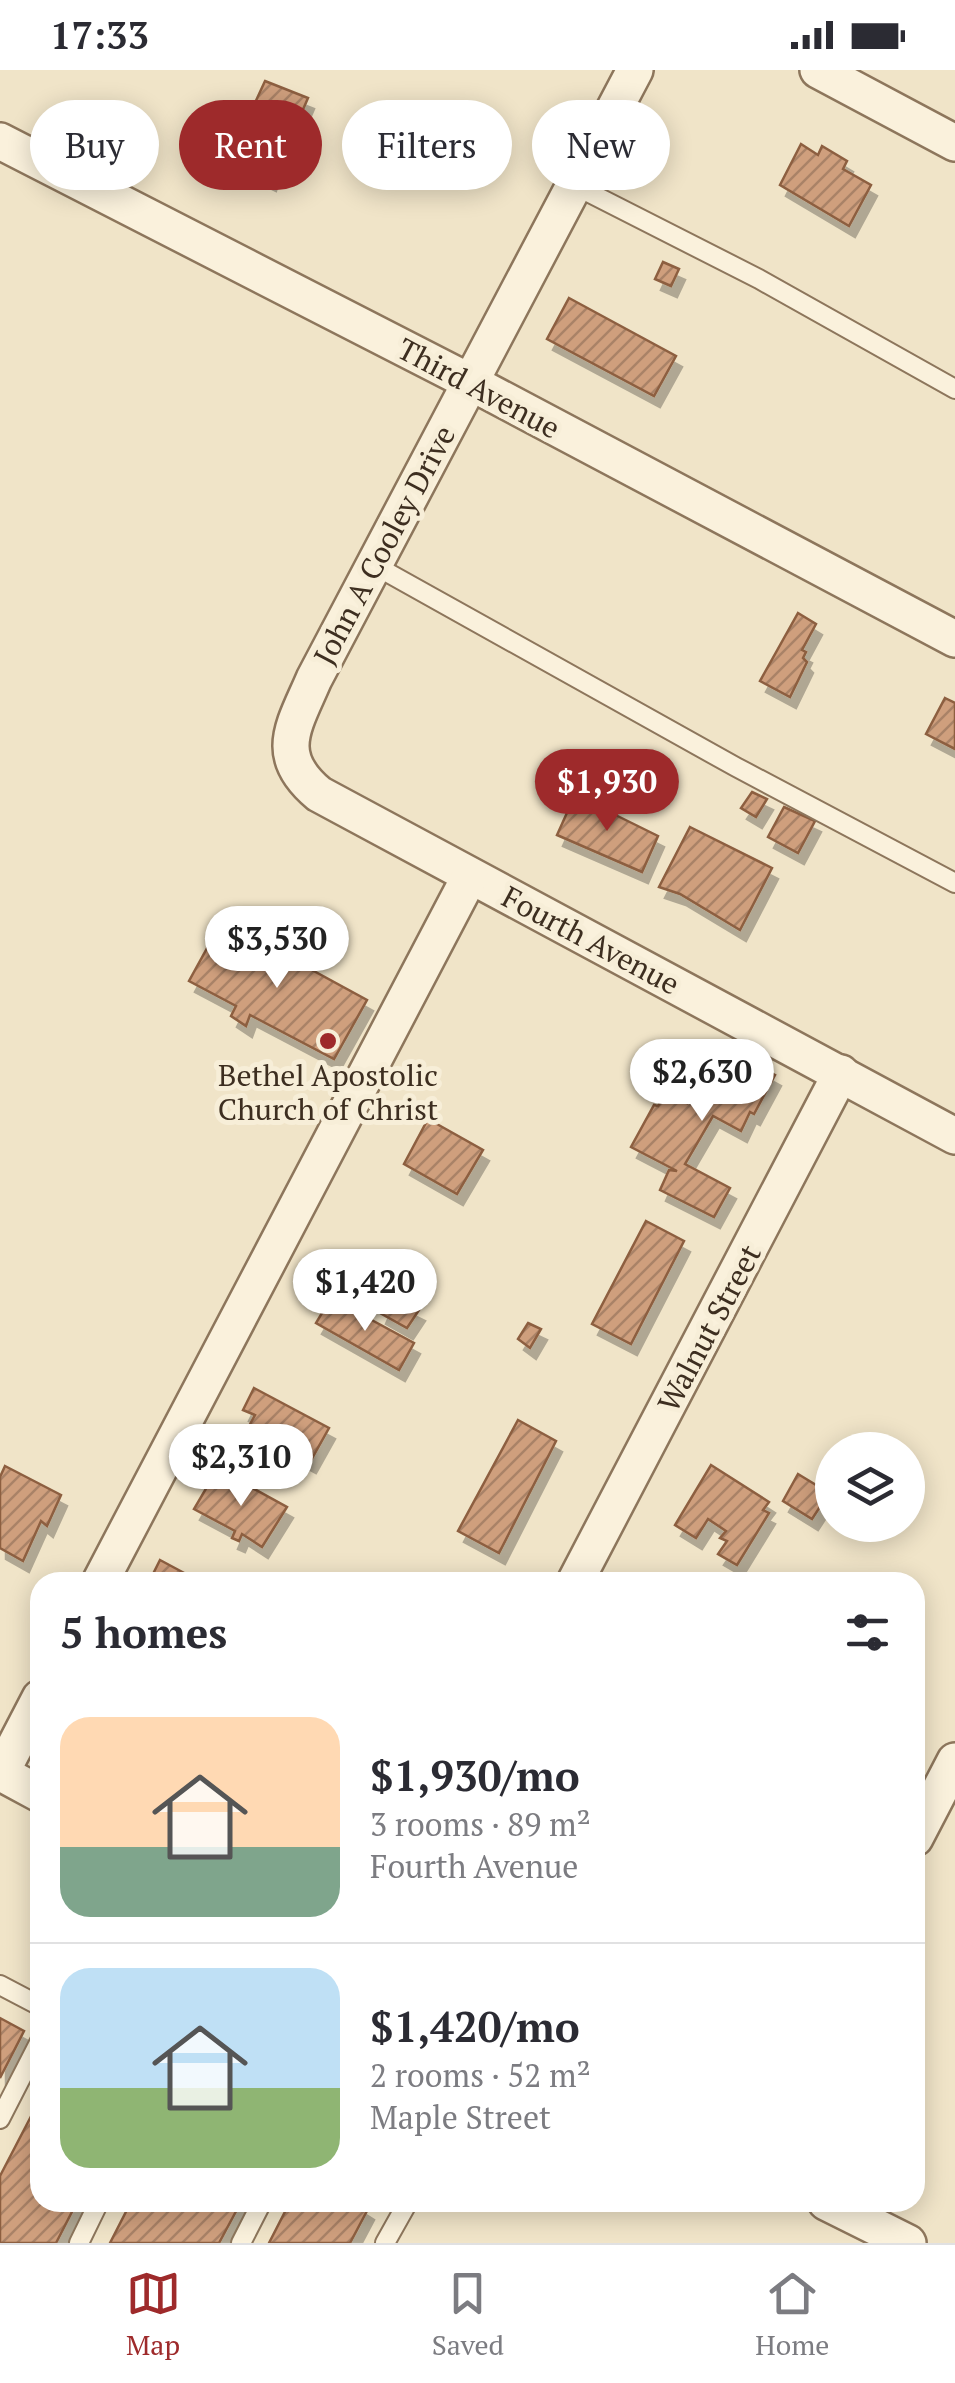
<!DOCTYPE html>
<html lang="en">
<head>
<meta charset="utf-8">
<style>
  body { margin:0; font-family:"PT Serif",serif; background:#f7f7f7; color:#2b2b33; height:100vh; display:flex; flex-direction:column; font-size:38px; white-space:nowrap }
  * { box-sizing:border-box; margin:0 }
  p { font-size:32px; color:#7c7c81 }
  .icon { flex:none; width:55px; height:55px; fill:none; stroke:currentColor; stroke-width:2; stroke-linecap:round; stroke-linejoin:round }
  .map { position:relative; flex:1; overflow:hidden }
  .panel { position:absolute; left:30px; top:1502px; width:895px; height:640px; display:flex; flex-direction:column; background:#fff; border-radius:30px; box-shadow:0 5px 25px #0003 }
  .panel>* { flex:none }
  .guide { position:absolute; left:30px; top:30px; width:895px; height:90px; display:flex; gap:20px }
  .buttons { position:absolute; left:815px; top:1362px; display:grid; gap:20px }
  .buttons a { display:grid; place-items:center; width:110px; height:110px; border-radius:50%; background:#fff; box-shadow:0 5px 25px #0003; font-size:50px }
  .price { position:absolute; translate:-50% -85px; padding:0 22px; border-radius:35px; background:#fff; color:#222; font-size:32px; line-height:65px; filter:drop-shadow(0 2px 5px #0008) }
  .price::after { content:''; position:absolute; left:50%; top:60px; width:30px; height:22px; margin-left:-15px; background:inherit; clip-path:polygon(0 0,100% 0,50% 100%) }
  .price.selected { background:#9e2a2b; color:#fff }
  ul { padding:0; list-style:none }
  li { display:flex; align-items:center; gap:30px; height:250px; padding:0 30px }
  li+li { border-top:2px solid #e1e1e2 }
  li span { display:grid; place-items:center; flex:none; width:280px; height:200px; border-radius:30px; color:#555 }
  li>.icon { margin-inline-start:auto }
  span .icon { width:120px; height:120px; fill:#fffc; stroke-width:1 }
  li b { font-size:42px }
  h2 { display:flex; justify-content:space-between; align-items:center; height:120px; padding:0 30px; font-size:42px }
  .tag { padding:0 35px; border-radius:45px; background:#fff; box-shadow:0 5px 25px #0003; font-size:35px; line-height:90px }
  .tag.selected { background:#9e2a2b; color:#fff }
  .status { display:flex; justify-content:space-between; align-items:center; height:70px; padding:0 50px; background:#fff; direction:ltr }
  .status svg { height:28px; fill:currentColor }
  .menu { display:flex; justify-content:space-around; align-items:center; height:140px; border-top:2px solid #e1e1e2; background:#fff; font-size:28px; color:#7c7c81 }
  .menu a { display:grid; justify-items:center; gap:5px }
  .menu .selected { color:#9e2a2b }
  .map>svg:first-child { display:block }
  .building { fill:url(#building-hatch); stroke:#8d5f41; stroke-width:2.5; filter:url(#shadow) }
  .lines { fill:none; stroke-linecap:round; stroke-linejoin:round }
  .service-casing { stroke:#8d765c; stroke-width:22 }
  .minor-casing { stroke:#8d765c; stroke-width:40 }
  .service { stroke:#faf1dc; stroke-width:18 }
  .minor { stroke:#faf1dc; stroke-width:35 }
  .poi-dot { fill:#9e2a2b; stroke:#f7eed8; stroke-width:4 }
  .labels { text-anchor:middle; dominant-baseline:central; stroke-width:10; stroke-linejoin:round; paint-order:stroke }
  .street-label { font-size:30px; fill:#3d2e20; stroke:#f7eed8 }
  .poi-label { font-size:30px; fill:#3d2e20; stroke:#f7eed8 }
</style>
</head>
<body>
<div class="status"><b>17:33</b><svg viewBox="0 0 49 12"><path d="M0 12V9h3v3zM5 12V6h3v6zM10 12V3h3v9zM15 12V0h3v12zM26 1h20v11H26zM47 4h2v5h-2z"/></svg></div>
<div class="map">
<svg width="955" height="2173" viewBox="0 0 955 2173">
  <defs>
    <pattern id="building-hatch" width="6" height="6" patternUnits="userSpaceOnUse" patternTransform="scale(2.5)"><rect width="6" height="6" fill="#cf9f7d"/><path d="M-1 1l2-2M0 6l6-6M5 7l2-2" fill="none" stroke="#a98266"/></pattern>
    <filter id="shadow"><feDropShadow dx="6" dy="11" stdDeviation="0" flood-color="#0004"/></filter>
  </defs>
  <rect width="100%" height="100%" fill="#f0e4c8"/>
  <g class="building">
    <path d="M265,11L308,28L279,95L275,93L270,110L239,95L256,52L248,48Z"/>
    <path d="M801,74L818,85L822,76L847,91L843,99L871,115L849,156L780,115Z"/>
    <path d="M663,192L679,199L671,216L655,209Z"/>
    <path d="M569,228L676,286L654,326L547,269Z"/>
    <path d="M798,543L816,554L802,580L806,582L803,588L807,592L790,627L760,611Z"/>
    <path d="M945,628L955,633V679L926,664Z"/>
    <path d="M752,722L767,729L756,747L741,738Z"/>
    <path d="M575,725L658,766L642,802L557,765Z"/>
    <path d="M784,737L815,751L798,783L768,767Z"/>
    <path d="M690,757L772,798L740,860L680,824L659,817Z"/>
    <path d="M222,851L367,930L334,989L250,945L246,956L231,946L236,936L189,911Z"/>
    <path d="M733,975L750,983L747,990L775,1005L754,1044L750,1042L741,1061L713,1046L685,1094L730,1118L714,1147L660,1120L669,1100L677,1101L631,1077L654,1035L658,1036L668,1022L687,1033L719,976L725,979Z"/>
    <path d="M428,1049L483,1080L457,1124L404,1094Z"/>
    <path d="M646,1151L684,1171L631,1274L592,1254Z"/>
    <path d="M388,1225L419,1240L407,1258L380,1243Z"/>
    <path d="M331,1228L414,1273L399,1300L316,1253Z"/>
    <path d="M528,1253L541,1259L530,1278L518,1269Z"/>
    <path d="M254,1318L329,1358L310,1392L248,1358L255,1345L243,1340Z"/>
    <path d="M518,1350L556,1371L499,1483L458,1461Z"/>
    <path d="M711,1395L769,1432L763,1440L769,1443L737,1495L718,1484L727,1471L720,1468L726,1461L708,1449L696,1468L675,1455Z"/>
    <path d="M5,1396L61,1425L47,1456L41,1451L23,1491L0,1478V1407Z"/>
    <path d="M227,1404L287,1437L262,1477L242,1464L239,1471L232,1468L235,1461L194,1439L211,1410L222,1415Z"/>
    <path d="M798,1404L829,1423L812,1449L783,1431Z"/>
    <path d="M160,1490L201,1512L204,1505L216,1512H149Z"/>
    <path d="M0,1948L24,1961L0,2008Z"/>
    <path d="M40,2029V2132H77L56,2173H0V2106Z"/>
    <path d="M131,2132H241L219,2173H110Z"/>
    <path d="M290,2132H357L368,2139L350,2173H269Z"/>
  </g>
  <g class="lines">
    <g class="service-casing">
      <g id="service">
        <path d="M574,115L759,209L955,319"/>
        <path d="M374,495L736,697L955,813"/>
        <path d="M0,1915L40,1936"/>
        <path d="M0,2049L40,1971"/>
        <path d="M79,2173L99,2132"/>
        <path d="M241,2173L262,2132"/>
        <path d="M385,2173L408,2132"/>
      </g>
    </g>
    <g class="minor-casing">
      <g id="minor">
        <path d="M635,0L314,609C294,656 272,685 319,724L955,1066"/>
        <path d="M818,0L955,73"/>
        <path d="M0,71L470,312L955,569"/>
        <path d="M100,1512L470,806"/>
        <path d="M575,1512L841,1003"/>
        <path d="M40,1628L1,1703L40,1724"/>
        <path d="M915,1768L955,1691"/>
        <path d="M826,2132L908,2173"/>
      </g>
    </g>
    <use href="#service" class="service"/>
    <use href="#minor" class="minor"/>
  </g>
  <circle class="poi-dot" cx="328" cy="971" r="10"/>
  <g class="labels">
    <g class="street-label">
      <text transform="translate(479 318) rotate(28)">Third Avenue</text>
      <text transform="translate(384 475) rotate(-62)">John A Cooley Drive</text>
      <text transform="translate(591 870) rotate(28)">Fourth Avenue</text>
      <text transform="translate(709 1258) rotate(-62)">Walnut Street</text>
    </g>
    <g class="poi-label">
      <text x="328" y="1005">Bethel Apostolic<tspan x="328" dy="34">Church of Christ</tspan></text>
    </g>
  </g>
</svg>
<div class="buttons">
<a><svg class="icon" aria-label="layers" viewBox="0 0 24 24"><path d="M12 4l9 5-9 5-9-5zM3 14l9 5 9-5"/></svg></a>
</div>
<b class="price selected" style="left:607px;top:764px">$1,930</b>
<b class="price" style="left:277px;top:921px">$3,530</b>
<b class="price" style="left:702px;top:1054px">$2,630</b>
<b class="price" style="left:365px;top:1264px">$1,420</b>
<b class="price" style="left:241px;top:1439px">$2,310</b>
<div class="guide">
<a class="tag">Buy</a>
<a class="tag selected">Rent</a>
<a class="tag">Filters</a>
<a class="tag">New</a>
</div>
<section class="panel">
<h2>5 homes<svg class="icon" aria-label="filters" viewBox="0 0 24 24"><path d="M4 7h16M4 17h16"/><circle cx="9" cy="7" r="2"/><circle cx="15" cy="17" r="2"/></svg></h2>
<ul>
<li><span style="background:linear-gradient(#ffd9b3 65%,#7fa58c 0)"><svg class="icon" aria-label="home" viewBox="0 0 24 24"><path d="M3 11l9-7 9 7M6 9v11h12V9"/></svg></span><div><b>$1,930/mo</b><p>3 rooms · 89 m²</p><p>Fourth Avenue</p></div></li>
<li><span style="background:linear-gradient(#bfe0f5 60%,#8fb573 0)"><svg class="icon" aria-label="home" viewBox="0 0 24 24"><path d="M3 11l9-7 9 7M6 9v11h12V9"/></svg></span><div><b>$1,420/mo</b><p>2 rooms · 52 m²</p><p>Maple Street</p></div></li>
</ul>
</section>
</div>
<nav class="menu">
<a class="selected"><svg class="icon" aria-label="map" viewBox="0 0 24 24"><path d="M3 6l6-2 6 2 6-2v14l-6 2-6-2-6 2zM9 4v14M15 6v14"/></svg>Map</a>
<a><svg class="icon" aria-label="saved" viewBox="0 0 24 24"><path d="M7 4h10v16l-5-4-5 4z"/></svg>Saved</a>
<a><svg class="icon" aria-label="home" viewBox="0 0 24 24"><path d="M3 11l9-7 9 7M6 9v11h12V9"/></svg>Home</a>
</nav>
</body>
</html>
